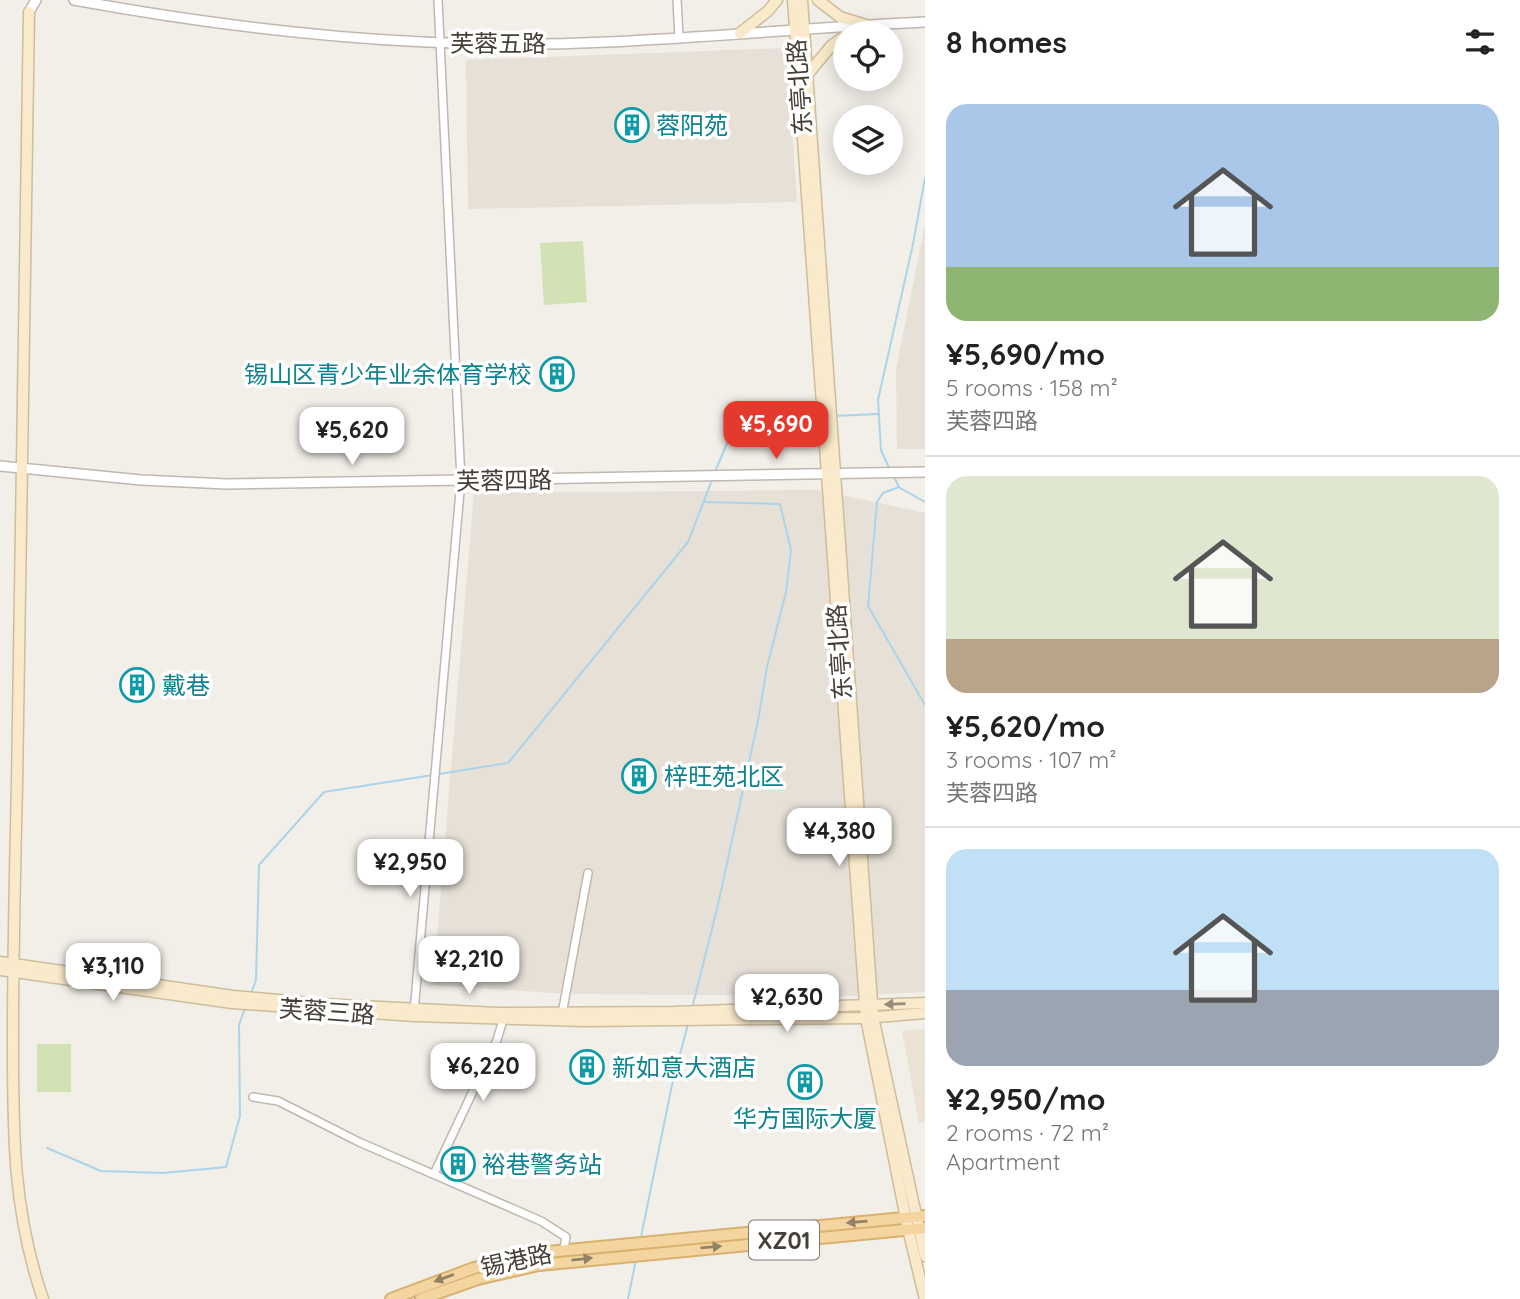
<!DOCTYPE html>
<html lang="en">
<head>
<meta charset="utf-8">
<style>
  body { margin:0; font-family:Quicksand,"Noto Sans SC",sans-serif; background:#f6f6f6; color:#222; height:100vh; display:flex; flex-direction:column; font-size:26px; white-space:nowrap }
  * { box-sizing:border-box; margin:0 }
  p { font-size:23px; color:#767676 }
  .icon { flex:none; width:38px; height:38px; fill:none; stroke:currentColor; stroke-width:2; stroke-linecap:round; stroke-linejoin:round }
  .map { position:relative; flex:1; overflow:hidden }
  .sheet { display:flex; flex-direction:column; background:#fff; width:595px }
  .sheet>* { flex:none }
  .buttons { position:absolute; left:833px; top:21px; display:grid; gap:14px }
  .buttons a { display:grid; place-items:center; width:70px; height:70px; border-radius:50%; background:#fff; box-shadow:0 4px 18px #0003; font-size:35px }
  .price { position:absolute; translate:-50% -60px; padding:0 16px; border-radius:14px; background:#fff; color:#222; font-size:23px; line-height:46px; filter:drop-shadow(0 2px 4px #0008) }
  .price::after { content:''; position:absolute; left:50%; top:42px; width:21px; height:16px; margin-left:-10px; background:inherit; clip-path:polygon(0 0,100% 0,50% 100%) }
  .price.on { background:#e43a2d; color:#fff }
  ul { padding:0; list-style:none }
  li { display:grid; align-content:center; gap:14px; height:371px; padding:0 21px }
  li+li { border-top:2px solid #e0e0e0 }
  li span { display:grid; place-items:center; height:217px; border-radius:21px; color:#555 }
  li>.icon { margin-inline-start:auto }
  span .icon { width:126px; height:126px; fill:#fffc; stroke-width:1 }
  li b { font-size:30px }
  h2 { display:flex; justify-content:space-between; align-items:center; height:84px; padding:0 21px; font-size:30px }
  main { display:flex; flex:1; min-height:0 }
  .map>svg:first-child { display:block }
  .residential { fill:#e6e0d7 }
  .education { fill:#eae2d3 }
  .garden { fill:#d2e2b5 }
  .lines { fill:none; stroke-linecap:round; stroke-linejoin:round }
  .stream { stroke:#abd4e9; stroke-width:2 }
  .minor-casing { stroke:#c0b8af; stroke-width:10 }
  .tertiary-casing { stroke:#c0b8af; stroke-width:12 }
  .secondary-casing { stroke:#cdbd9c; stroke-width:13 }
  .primary-casing { stroke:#d8b171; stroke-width:14 }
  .minor { stroke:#fff; stroke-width:7 }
  .tertiary { stroke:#fff; stroke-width:9 }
  .secondary { stroke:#f9eacb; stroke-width:10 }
  .primary { stroke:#f4d59f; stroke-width:10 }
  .oneway { fill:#968c7a }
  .oneway2 { fill:#948266 }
  .labels { text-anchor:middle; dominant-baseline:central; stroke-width:7; stroke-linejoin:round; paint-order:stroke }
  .shield { fill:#fff; stroke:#7d7973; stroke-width:2 }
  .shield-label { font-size:23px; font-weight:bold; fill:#453f37 }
  .street-label { font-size:24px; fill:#453f37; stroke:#fff }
  .culture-label { font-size:24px; fill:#0d838f; stroke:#fff; text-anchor:start }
</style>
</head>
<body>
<main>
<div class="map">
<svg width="925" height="1299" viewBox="0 0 925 1299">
  <rect width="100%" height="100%" fill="#f2eee8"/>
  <g class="residential">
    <path d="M787,48L797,202L468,209L466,60Z"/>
    <path d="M925,224V449H897L896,369Z"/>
    <path d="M818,490L925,513V992L852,996L568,994L433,985L474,493Z"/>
  </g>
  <path class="education" d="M925,1029V1122L919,1123L902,1031Z"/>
  <g class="garden">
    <path d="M583,241L587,302L544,305L540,243Z"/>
    <rect x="37" y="1044" width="34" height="48"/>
  </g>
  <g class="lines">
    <g class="stream">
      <path d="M834,416L878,414"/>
      <path d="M890,470L881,450L878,400L913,244L925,178"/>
      <path d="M715,472L728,441L796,418L818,417"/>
      <path d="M893,475L899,487L883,493L877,502L868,606L925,705"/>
      <path d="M900,488L925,502"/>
      <path d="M439,774L508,763L688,542L712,480"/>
      <path d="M251,993L256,980L259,865L324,792L433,775"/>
      <path d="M692,1008L717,909L758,721L767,667L786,592L791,550L780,504L704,502"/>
      <path d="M47,1148L101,1171L163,1173L226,1167L240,1116L239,1025L245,1008"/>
      <path d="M641,1237L672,1085L688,1024"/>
      <path d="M628,1299L636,1260"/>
    </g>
    <g class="minor-casing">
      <g id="minor">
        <path d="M677,0L679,37"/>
        <path d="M414,1012L461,480L438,0"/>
        <path d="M562,1014L588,873"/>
        <path d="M253,1097L278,1101L359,1142L541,1221L566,1237L564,1249"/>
        <path d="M434,1174L497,1040L503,1020"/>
      </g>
    </g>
    <g class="tertiary-casing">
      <g id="tertiary">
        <path d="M74,0C250,32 428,51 607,42C713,37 819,27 925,22"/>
        <path d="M29,12L36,0"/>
        <path d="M0,466L141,480L227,484L925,472"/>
      </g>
    </g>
    <g class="secondary-casing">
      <g id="secondary">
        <path d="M793,0L866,1018L908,1229L925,1299"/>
        <path d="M802,0L873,1017L925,1256"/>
        <path d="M818,0L840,17L866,25"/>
        <path d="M29,12C25,269 22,526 17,784C15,868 13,952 13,1037C13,1130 12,1209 43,1299"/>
        <path d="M740,33L768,11L777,0"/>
        <path d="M807,75L832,45L845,36"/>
        <path d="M0,962L233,996L322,1004L497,1013L673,1012L925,1003"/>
        <path d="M0,970L232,1003L414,1016L585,1021L866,1018L925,1013"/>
      </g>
    </g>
    <g class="primary-casing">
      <g id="primary">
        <path d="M391,1299L474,1268L537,1253L925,1216"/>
        <path d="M421,1299L478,1279L539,1265L925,1228"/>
      </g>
    </g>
    <use href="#minor" class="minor"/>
    <use href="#tertiary" class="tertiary"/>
    <use href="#secondary" class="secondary"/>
    <use href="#primary" class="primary"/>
  </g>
  <defs><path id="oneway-solid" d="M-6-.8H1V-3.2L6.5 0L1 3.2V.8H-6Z" transform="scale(1.75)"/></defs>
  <use class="oneway" href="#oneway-solid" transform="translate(895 1004) rotate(178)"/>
  <g class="oneway2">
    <use href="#oneway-solid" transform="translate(857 1222) rotate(175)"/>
    <use href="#oneway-solid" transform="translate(711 1247) rotate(-5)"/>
    <use href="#oneway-solid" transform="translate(582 1259) rotate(-6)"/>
    <use href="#oneway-solid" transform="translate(444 1278) rotate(160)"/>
  </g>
  <defs>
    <g id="building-ring" transform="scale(1.75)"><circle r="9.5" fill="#fff" stroke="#0f9aa8" stroke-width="1.5"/><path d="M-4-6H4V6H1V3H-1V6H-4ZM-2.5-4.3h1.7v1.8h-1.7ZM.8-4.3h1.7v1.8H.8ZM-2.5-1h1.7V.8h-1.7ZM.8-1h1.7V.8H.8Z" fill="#0f9aa8"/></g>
  </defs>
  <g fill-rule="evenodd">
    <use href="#building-ring" x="632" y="125"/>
    <use href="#building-ring" x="557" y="374"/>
    <use href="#building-ring" x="137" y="685"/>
    <use href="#building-ring" x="639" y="776"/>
    <use href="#building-ring" x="587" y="1067"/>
    <use href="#building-ring" x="805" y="1082"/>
    <use href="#building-ring" x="458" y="1164"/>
  </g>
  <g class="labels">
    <rect class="shield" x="749" y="1220.5" width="70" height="39" rx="5"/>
    <g class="shield-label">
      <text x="784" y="1240">XZ01</text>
    </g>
    <g class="street-label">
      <text x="498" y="43">芙蓉五路</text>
      <text transform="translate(799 87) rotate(-94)">东亭北路</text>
      <text transform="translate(504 480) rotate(-1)">芙蓉四路</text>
      <text transform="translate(839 652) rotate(-94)">东亭北路</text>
      <text transform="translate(327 1011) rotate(4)">芙蓉三路</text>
      <text transform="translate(516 1260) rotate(-12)">锡港路</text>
    </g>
    <g class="culture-label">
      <text x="656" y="125">蓉阳苑</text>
      <text x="532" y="374" text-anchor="end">锡山区青少年业余体育学校</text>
      <text x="162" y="685">戴巷</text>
      <text x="664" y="776">梓旺苑北区</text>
      <text x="612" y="1067">新如意大酒店</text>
      <text x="805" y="1118" text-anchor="middle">华方国际大厦</text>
      <text x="482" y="1164">裕巷警务站</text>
    </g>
  </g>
</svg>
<div class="buttons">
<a><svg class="icon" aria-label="locate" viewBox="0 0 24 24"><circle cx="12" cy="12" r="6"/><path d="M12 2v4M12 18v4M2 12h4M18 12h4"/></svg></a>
<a><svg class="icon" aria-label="layers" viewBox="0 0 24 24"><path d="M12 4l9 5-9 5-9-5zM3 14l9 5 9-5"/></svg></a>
</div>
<b class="price on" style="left:776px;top:461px">¥5,690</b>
<b class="price" style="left:352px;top:467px">¥5,620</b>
<b class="price" style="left:839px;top:868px">¥4,380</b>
<b class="price" style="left:410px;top:899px">¥2,950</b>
<b class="price" style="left:469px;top:996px">¥2,210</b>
<b class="price" style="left:113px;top:1003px">¥3,110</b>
<b class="price" style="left:787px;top:1034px">¥2,630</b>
<b class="price" style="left:483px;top:1103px">¥6,220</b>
</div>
<section class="sheet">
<h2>8 homes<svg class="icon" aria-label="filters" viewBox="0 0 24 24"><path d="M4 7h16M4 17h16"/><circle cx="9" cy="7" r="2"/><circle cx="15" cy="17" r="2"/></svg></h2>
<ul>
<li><span style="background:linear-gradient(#a9c7e8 75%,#8fb573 0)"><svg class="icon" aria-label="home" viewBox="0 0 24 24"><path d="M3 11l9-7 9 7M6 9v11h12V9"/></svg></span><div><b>¥5,690/mo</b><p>5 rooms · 158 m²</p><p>芙蓉四路</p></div></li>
<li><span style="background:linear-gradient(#dfe7d0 75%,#b9a48a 0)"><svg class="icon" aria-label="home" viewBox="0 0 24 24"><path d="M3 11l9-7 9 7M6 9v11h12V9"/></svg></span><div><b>¥5,620/mo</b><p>3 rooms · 107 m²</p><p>芙蓉四路</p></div></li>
<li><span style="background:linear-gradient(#bfe0f5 65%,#9aa5b1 0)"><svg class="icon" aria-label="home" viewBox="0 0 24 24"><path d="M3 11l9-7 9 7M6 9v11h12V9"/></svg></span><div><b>¥2,950/mo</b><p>2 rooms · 72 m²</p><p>Apartment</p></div></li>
</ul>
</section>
</main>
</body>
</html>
